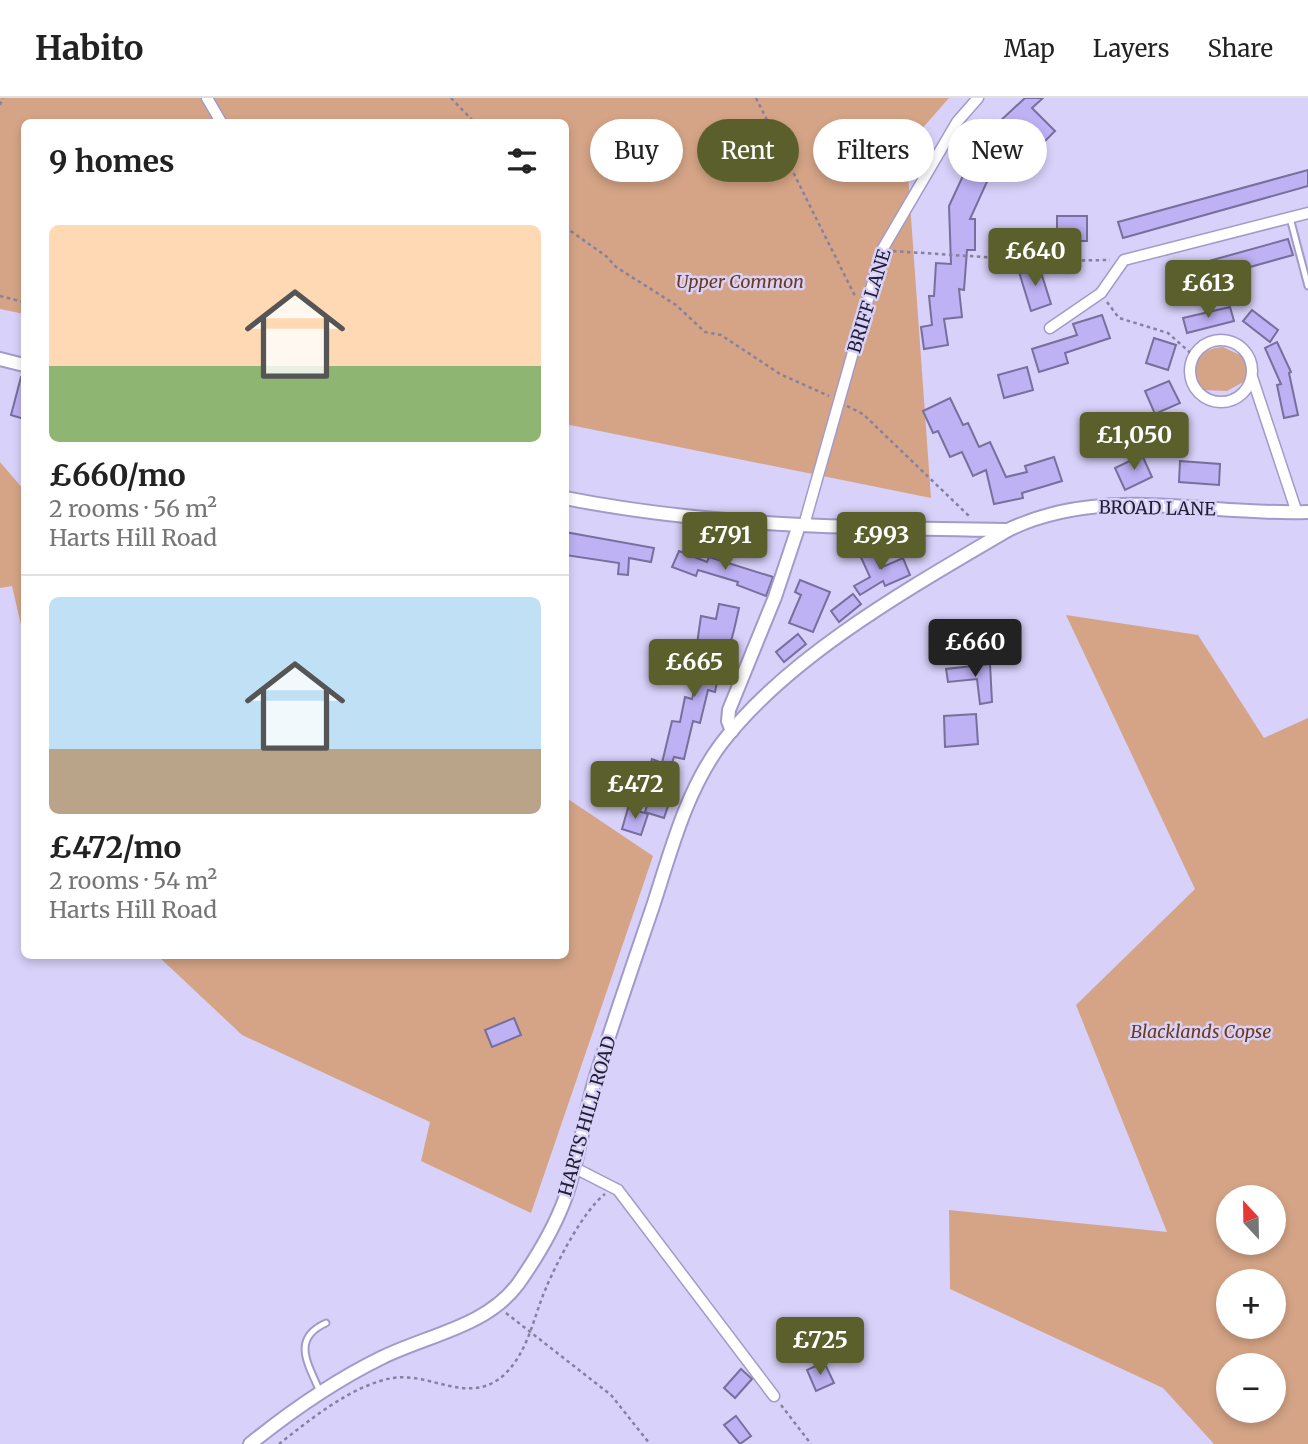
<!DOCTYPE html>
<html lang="en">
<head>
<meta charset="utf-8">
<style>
  body { margin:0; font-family:Merriweather,serif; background:#f6f6f6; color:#222; height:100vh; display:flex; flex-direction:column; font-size:26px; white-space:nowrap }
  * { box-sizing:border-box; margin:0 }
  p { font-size:23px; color:#767676 }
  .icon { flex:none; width:38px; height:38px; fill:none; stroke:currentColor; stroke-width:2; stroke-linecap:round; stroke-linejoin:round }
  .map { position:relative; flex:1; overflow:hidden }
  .drawer { position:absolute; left:21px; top:21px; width:548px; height:840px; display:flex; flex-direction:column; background:#fff; border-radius:10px; box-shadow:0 4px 10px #0003 }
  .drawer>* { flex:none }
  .banner { position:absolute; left:590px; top:21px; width:612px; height:63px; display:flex; gap:14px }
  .needle { width:46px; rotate:338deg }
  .tools { position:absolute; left:1216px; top:1087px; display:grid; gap:14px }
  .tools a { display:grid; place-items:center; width:70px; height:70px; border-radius:50%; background:#fff; box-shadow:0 4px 10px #0003; font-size:35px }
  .price { position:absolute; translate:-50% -60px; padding:0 16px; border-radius:7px; background:#5b5f2c; color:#fff; font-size:23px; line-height:46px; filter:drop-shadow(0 2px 4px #0008) }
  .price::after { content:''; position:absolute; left:50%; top:42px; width:21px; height:16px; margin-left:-10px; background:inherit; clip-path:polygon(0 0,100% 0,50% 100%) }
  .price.selected { background:#222; color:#fff }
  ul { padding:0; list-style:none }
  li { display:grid; align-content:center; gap:14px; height:371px; padding:0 28px }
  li+li { border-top:2px solid #e0e0e0 }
  li span { display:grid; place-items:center; height:217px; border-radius:10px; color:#555 }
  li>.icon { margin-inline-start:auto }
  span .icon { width:126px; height:126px; fill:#fffc; stroke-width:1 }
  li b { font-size:30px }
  h2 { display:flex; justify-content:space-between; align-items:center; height:84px; padding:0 28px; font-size:30px }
  .pill { padding:0 24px; border-radius:32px; background:#fff; box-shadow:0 4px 10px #0003; font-size:24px; line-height:63px }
  .pill.selected { background:#5b5f2c; color:#fff }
  header { display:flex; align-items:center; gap:42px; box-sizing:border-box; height:98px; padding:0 35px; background:#fff; border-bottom:2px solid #e0e0e0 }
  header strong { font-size:33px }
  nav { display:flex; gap:38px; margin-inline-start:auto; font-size:24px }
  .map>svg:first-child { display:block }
  .green { fill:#d5a486; fill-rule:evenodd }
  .building { fill:#beb1f4; stroke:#776f9c; stroke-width:2 }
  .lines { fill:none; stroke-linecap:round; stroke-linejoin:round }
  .service-casing { stroke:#a39aca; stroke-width:9 }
  .minor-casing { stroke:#a39aca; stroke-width:13 }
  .tertiary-casing { stroke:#a39aca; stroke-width:16 }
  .path { stroke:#8681a0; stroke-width:2.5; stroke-dasharray:3.5 3.5; stroke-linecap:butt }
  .service { stroke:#fff; stroke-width:5 }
  .minor { stroke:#fff; stroke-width:10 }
  .tertiary { stroke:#fff; stroke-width:12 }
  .labels { text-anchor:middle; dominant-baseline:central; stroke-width:5; stroke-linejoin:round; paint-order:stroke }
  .park-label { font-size:18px; font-style:italic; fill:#6e3a15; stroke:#d8d1fa }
  .street-label { font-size:18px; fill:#211e30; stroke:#d8d1fa }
</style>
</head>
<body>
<header>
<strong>Habito</strong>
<nav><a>Map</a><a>Layers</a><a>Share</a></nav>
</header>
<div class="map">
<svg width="1308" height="1346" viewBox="0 0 1308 1346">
  <rect width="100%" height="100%" fill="#d8d1fa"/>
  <g class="green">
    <path d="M0,0H949L906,49L931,400L565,326V24H24V216L0,211Z"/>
    <path d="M1223,249L1242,258L1248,272L1247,282L1227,293L1200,292L1192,279C1191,260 1205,250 1223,249Z"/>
    <path d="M0,364L24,392V540L12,488L0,490Z"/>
    <path d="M1066,517L1198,537L1264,640L1308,620V1346H1214L1163,1290L950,1191L949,1112L1167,1134L1076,907L1195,791ZM1228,1099H1274V1144H1228ZM1274,1183V1228H1228V1183ZM1274,1267V1312H1228V1267Z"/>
    <path d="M565,699L653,758L531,1115L421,1063L430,1024L242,937L158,858H565Z"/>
  </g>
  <g class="building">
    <path d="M1025,0H1043L1032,10L1055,33L1039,49L1025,35L1007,58L997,80L990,77L970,121H975V152H967L964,192L959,191L962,219L944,221L948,247L924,251L921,229L932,227L929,198H934L936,165L951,166L949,108L980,41L994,22L998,25Z"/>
    <path d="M1308,72V88L1123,140L1118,124Z"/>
    <rect x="1057" y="118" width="30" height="25"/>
    <path d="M1288,141L1293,157L1214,179L1209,163Z"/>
    <path d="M1039,168L1051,206L1031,213L1019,174Z"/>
    <path d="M1230,209L1234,223L1187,235L1183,220Z"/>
    <path d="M1252,212L1278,232L1270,244L1243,223Z"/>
    <path d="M1102,217L1110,240L1065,255L1068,265L1039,274L1032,251L1077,237L1073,226Z"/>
    <path d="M1154,240L1176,247L1168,272L1146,265Z"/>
    <path d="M1277,244L1291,274L1289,275L1298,317L1284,320L1277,287L1281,286L1265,250Z"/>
    <path d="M1027,269L1033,292L1004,300L998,277Z"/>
    <path d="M21,279H24V321L11,317Z"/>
    <path d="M1169,283L1180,305L1155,316L1145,293Z"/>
    <path d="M950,300L963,327L968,325L979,349L990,344L1006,379L1027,374L1025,368L1054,359L1062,383L1022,395L1023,400L994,406L986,372L973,378L962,354L950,359L938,333L933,335L923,313Z"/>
    <path d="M1142,357L1152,379L1125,392L1115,370Z"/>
    <path d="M1180,363L1220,366L1219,387L1179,384Z"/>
    <path d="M565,434L654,450L651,464L629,460L628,477L618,476L619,465L565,457Z"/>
    <path d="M870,450L880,470L903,460L910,477L885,488L883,483L860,497L854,488L870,479L859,455Z"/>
    <path d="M679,453L707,464L709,459L773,479L766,498L737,487L738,484L698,472L696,478L672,469Z"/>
    <path d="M800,482L830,494L813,534L789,525L801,497L795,494Z"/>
    <path d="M853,496L861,506L839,524L831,513Z"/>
    <path d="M719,506L739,510L734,532L726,561L722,560L715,594L708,592L700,625L693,623L684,661L674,659L662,696L671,699L664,720L645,714L654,685L646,682L652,661L662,665L672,623L680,624L685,599L692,601L700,568L688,567L692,545L697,546L701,518L716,521Z"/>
    <path d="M798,536L806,546L784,564L776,554Z"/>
    <path d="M990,566L992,604L980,606L977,581L948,584L946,571Z"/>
    <path d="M976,616L978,646L945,649L944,618Z"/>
    <path d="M628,710L648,716L641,737L622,731Z"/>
    <path d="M514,920L521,937L492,949L485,932Z"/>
    <path d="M824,1264L834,1285L816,1293L807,1272Z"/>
    <path d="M741,1271L752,1281L735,1300L724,1290Z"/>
    <path d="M736,1318L751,1338L740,1346L724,1327Z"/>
  </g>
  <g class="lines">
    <g class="service-casing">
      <g id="service">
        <path d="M1290,120L1308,188"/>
        <path d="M320,1294C309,1267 290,1241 326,1225"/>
      </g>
    </g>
    <g class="minor-casing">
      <g id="minor">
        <path d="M207,0L221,24"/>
        <path d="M1050,230L1101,195L1124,162L1308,115"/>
        <circle cx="1221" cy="273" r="31"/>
        <path d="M1252,279L1297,415"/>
        <path d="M804,427L882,152L957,24L978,0"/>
        <path d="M573,1069L618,1092L774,1298"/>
      </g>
    </g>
    <g class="tertiary-casing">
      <g id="tertiary">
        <path d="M0,261L24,267"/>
        <path d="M565,400C710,429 860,430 1008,432"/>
        <path d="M732,633L728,623L729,612L775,499L799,427"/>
        <path d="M250,1346C291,1313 334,1283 381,1260C427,1237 486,1229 518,1186C537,1159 555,1129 566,1098C580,1058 584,1015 597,975C615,919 634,864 653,808C671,753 686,693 721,646C789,557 913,488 1008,432C1103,386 1208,418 1308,414"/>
      </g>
    </g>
    <g class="path">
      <path d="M451,0L474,24"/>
      <path d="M756,0L856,200"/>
      <path d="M0,7L3,0"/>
      <path d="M565,129L606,158L616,169L676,207L705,234L721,237L780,276L829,298"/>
      <path d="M893,153L1043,163L1110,162"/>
      <path d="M0,198L24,204"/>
      <path d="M1107,204L1119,220L1168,235L1194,258"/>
      <path d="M847,308L863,316L969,418"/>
      <path d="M506,1215L611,1297L650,1346"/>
      <path d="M781,1307L811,1346"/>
      <path d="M279,1346C311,1321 352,1287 393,1280C432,1274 470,1309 505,1276C529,1252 533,1220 546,1190C557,1164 583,1113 605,1096"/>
    </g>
    <use href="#service" class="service"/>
    <use href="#minor" class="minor"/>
    <use href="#tertiary" class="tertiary"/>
  </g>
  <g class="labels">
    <g class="park-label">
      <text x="740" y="183">Upper Common</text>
      <text x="1201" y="933">Blacklands Copse</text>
    </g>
    <g class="street-label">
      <text transform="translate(869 203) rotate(-73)">BRIFF LANE</text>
      <text transform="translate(1157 410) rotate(1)">BROAD LANE</text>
      <text transform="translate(587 1018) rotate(-74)">HARTS HILL ROAD</text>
    </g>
  </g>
</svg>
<div class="tools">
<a><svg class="needle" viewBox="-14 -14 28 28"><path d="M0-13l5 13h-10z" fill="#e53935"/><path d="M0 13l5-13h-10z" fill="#767676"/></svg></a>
<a>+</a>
<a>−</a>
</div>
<b class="price" style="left:1035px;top:190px">£640</b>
<b class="price" style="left:1208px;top:222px">£613</b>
<b class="price" style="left:1134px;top:374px">£1,050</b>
<b class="price" style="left:725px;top:474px">£791</b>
<b class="price" style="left:881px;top:474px">£993</b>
<b class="price selected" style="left:975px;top:581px">£660</b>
<b class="price" style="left:694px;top:601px">£665</b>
<b class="price" style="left:635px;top:723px">£472</b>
<b class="price" style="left:820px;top:1279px">£725</b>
<div class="banner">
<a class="pill">Buy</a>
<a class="pill selected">Rent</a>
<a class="pill">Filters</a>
<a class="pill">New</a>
</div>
<section class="drawer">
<h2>9 homes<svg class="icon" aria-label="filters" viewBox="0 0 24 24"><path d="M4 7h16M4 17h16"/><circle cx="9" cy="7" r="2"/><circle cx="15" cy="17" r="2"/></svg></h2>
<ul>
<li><span style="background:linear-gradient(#ffd9b3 65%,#8fb573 0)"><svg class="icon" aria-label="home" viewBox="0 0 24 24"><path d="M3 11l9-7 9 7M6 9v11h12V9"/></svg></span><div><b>£660/mo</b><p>2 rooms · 56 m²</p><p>Harts Hill Road</p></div></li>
<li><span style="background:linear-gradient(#bfe0f5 70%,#b9a48a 0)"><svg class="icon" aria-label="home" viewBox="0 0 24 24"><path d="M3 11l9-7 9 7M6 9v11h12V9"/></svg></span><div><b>£472/mo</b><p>2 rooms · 54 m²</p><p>Harts Hill Road</p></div></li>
</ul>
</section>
</div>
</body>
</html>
